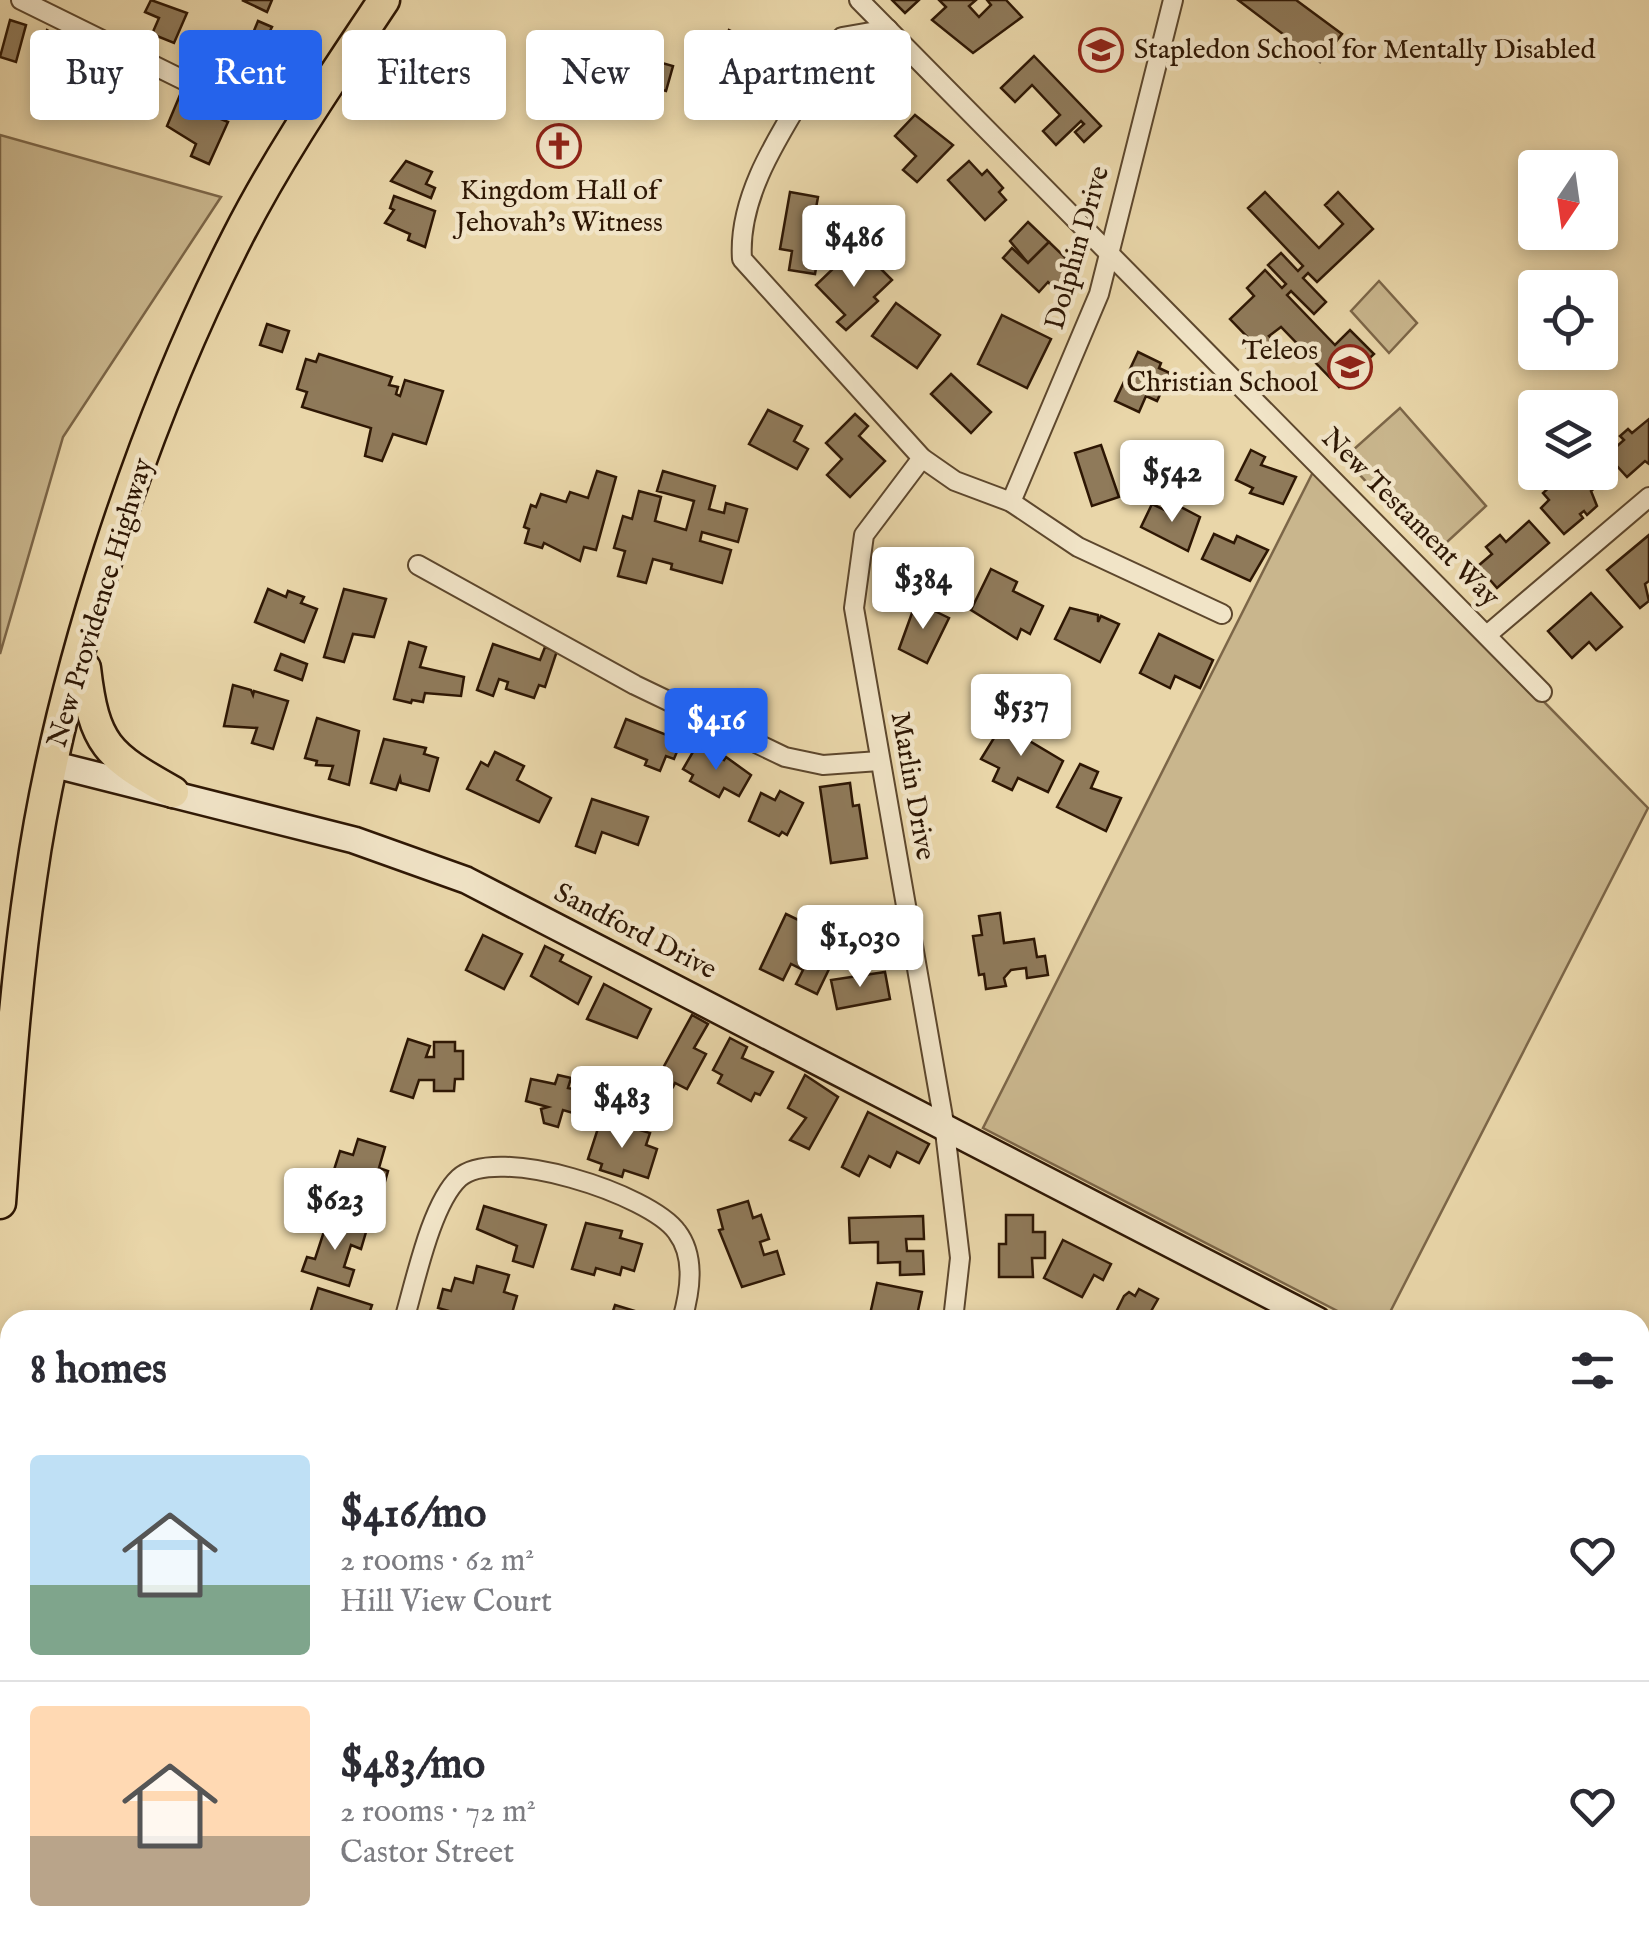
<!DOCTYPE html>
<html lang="en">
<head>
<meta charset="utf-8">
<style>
  body { margin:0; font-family:"IM FELL English",serif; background:#f2f2f3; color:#2b2b33; height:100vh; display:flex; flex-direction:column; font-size:38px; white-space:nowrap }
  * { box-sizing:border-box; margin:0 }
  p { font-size:32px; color:#7c7c81 }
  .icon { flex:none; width:55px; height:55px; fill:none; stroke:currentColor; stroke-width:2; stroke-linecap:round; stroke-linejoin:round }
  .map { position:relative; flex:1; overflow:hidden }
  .details { position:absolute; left:0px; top:1310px; width:1650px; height:640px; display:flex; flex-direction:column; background:#fff; border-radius:30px 30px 0 0; box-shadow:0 5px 15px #0003 }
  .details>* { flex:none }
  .top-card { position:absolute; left:30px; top:30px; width:1000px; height:90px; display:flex; gap:20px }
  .needle { width:65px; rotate:193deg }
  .tools { position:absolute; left:1518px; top:150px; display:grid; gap:20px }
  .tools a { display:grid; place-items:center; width:100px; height:100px; border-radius:10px; background:#fff; box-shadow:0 5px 15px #0003; font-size:50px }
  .price { position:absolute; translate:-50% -85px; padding:0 22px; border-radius:10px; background:#fff; color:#222; font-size:32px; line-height:65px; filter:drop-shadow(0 2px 5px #0008) }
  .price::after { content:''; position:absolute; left:50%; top:60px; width:30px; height:22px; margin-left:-15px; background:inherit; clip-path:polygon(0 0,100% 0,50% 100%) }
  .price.current { background:#2563eb; color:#fff }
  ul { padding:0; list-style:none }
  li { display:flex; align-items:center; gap:30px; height:250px; padding:0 30px }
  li+li { border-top:2px solid #e1e1e2 }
  li span { display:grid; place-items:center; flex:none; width:280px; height:200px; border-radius:10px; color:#555 }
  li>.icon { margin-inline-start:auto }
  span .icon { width:120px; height:120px; fill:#fffc; stroke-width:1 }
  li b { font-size:42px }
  h2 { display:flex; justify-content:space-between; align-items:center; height:120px; padding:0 30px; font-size:42px }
  .pill { padding:0 35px; border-radius:10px; background:#fff; box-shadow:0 5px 15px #0003; font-size:35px; line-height:90px }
  .pill.current { background:#2563eb; color:#fff }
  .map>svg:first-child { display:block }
  .green { fill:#c9b68d; stroke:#7c6648; stroke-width:2.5 }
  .building { fill:#8f7a5a; stroke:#2e1704; stroke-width:2.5 }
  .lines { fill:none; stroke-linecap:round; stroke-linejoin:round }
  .street-casing { stroke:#5d472d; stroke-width:22 }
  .secondary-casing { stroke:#2e1704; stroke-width:30 }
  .highway-casing { stroke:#2e1704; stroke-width:35 }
  .street { stroke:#f1e4c7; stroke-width:18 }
  .secondary { stroke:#f1e4c7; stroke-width:25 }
  .highway { stroke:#e9d6a9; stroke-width:30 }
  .labels { text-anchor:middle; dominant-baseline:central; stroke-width:9; stroke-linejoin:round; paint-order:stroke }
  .poi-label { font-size:28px; fill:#2e1704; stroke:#f1e4c7; text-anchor:start }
  .street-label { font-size:28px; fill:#2e1704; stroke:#f1e4c7 }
</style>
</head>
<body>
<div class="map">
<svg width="1649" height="1950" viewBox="0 0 1649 1950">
  <rect width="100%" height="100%" fill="#e9d6a9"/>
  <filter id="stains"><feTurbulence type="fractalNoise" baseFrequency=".002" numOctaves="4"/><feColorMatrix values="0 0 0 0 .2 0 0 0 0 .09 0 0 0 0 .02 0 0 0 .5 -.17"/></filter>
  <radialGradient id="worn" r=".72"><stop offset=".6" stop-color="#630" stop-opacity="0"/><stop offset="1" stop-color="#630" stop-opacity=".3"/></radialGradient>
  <g class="green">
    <path d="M0,135L221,197L63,437L0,654Z"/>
    <path d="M1379,281L1417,323L1389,353L1351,311Z"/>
    <path d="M1400,408L1486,506L1434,554L1344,458Z"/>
    <path d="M1315,468L1648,808L1386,1320H1355L983,1128Z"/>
  </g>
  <g class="building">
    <path d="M151,0L187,13L174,43L152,34L159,18L145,12Z"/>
    <path d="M242,0H272L267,12Z"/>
    <path d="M892,0H919L905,13Z"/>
    <path d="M939,0H976L969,6L979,17L991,5L987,0H1006L1022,17L973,53L932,20L946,7Z"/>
    <path d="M1238,0H1296L1342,34L1320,62Z"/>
    <path d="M10,20L26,25L16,62L0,57Z"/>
    <path d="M258,21L272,27L269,33L284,40L271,70L242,60Z"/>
    <path d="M47,30L73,45L62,68L35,56Z"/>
    <path d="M729,30L764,47L740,99L714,88L733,48L722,43Z"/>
    <path d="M1034,56L1101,126L1084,142L1075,132L1084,124L1081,121L1056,145L1043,131L1060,115L1032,85L1015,102L1001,88Z"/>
    <path d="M648,59L673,66L666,91L641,84Z"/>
    <path d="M136,70L151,76L135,113L120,106Z"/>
    <path d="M641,84L662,90L656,113L635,107Z"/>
    <path d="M180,95L191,100L186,113L195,117L198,109L228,122L209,164L191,156L196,144L167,126Z"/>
    <path d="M915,115L953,145L917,182L903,170L916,156L895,136Z"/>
    <path d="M406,161L432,172L426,184L435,188L431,198L391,181Z"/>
    <path d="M969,161L982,175L987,170L1003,188L999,192L1006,200L985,220L948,180Z"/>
    <path d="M790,192L818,197L814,219L824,221L815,274L789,270L792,251L780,249Z"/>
    <path d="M1265,192L1319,248L1343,224L1325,205L1338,192L1373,229L1317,282L1308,273L1303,278L1326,302L1314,314L1291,291L1287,295L1335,345L1350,330L1374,354L1339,387L1281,327L1269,336L1274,341L1261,353L1257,349L1252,354L1246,347L1252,342L1230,319L1254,296L1247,288L1265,270L1282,288L1286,284L1268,265L1281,253L1298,271L1303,266L1248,208Z"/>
    <path d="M394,196L435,211L425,247L408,240L410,234L385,223L394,210L390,208Z"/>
    <path d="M1028,222L1049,242L1028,263L1010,241Z"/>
    <path d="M1049,242L1077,269L1057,291L1048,282L1039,292L1003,258L1012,248L1028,263Z"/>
    <path d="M871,259L892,280L874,297L878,301L846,330L837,322L845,315L816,285L840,262L854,276Z"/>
    <path d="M896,303L940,335L917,368L872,336Z"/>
    <path d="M1002,315L1051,339L1027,388L978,364Z"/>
    <path d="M267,324L289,331L282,352L260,345Z"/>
    <path d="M1138,352L1161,363L1159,368L1170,373L1157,401L1146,396L1139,412L1115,401Z"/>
    <path d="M319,354L392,377L389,385L398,387L396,394L400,396L405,380L443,391L426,444L393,434L382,461L365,456L371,428L302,407L307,392L297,389L306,359L316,362Z"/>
    <path d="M951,374L991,412L971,433L931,394Z"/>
    <path d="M768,410L802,426L794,441L808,449L797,469L749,444Z"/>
    <path d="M855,414L868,426L859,436L885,461L850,497L827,475L842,459L826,443Z"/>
    <path d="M1649,419V464L1645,461L1627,477L1607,455L1624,440L1620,436L1628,429L1632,433Z"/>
    <path d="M1101,445L1119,497L1092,506L1075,453Z"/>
    <path d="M1251,450L1265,457L1261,465L1296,477L1283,504L1250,493L1253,488L1236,480Z"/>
    <path d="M597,471L616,477L596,550L584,547L580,561L544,543L542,548L525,543L529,529L524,527L531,505L536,507L541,494L566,502L570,492L588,498Z"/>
    <path d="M663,471L715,486L709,509L724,513L726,503L747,509L738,542L702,532L700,541L731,550L722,583L671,569L672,564L653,559L646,583L618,576L625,551L614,548L623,516L632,519L639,491L661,497L655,521L686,530L694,501L657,491Z"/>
    <path d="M1566,472H1587L1598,485L1591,491L1597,506L1587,515L1584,511L1580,514L1583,518L1564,534L1541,508L1549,500L1543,493Z"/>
    <path d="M1152,504L1171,513L1175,504L1200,517L1188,551L1141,527Z"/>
    <path d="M1529,521L1549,543L1497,588L1478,566L1492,554L1486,547L1500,535L1506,542Z"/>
    <path d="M1214,534L1234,543L1237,536L1268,550L1250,581L1202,559Z"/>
    <path d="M1649,535V581L1645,584L1649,601L1640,608L1607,570Z"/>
    <path d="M991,569L1017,582L1013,591L1043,606L1030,634L1021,629L1017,639L971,610Z"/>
    <path d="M268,589L286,597L288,591L304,597L301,603L317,609L304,642L255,622Z"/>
    <path d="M344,589L386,599L374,637L353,634L344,662L324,657Z"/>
    <path d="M1591,593L1622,627L1596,650L1589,642L1572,658L1548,631Z"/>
    <path d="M916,602L949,618L927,663L899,649Z"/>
    <path d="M1070,608L1098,615V622L1101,616L1119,624L1100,662L1055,639Z"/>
    <path d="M1159,634L1213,660L1200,688L1175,676L1170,688L1140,673Z"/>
    <path d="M409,642L426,647L420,667L464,677L461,696L425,693L423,702L412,700L411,703L394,699Z"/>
    <path d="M493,644L540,660L545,647L557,651L545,687L539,685L534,698L506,689L508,682L499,679L493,696L477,690Z"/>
    <path d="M281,654L307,664L302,680L275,670Z"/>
    <path d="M233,685L251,690L253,695L254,691L288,701L273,749L252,743L257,728L224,726Z"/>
    <path d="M317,718L359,731L349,785L329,779L333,766L316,765L317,761L305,758Z"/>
    <path d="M626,719L669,736L673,727L685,732L674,759L666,756L660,771L645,765L647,760L615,747Z"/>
    <path d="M1005,720L1032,733L1028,740L1063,761L1048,792L1018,778L1012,790L993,781L999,768L981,759Z"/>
    <path d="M384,739L426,748L424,754L438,758L429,791L401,783L400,778L396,790L371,783Z"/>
    <path d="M697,745L724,760L726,757L751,775L739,796L724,788L719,797L690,781L693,775L683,769Z"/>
    <path d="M495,752L524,766L517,780L551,798L539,822L467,789L481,762L488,766Z"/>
    <path d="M1080,764L1098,772L1091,788L1121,798L1106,831L1057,807Z"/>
    <path d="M850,783L853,806L859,805L867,858L831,863L820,787Z"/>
    <path d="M780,791L803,803L787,835L782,832L779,836L749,821L761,793L775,800Z"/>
    <path d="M592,799L648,817L638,845L602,832L595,853L576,846Z"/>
    <path d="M1000,913L1004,943L1034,939L1037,957L1045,956L1048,975L1027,978L1026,968L1011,970L1004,978L1006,986L986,989L984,974L979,975L973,936L982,935L979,916Z"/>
    <path d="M786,914L809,925L802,940L815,946L820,934L841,944L817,994L796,984L803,970L791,964L783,980L760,969Z"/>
    <path d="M483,935L522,954L504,989L466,970Z"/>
    <path d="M545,946L563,955L560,961L591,977L578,1004L531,976Z"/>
    <path d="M885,972L890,999L837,1009L831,980Z"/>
    <path d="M604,984L651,1009L637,1038L587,1019Z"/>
    <path d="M692,1015L708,1024L694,1048L706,1054L687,1089L675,1083L673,1087L657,1079Z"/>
    <path d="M730,1038L747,1047L742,1058L773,1072L760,1095L755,1093L751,1101L718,1083L722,1075L713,1070Z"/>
    <path d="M408,1039L430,1046L426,1057H434V1042H455V1051H463V1079H455L454,1091H434V1080H419L413,1098L391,1091Z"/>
    <path d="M558,1075L571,1078L568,1088L578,1090L573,1113L563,1110L558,1127L544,1123L541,1109L548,1107L526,1101L531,1079L555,1084Z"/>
    <path d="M805,1075L838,1097L809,1149L790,1140L806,1118L788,1108Z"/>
    <path d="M868,1112L929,1144L919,1163L897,1152L890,1167L869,1156L859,1176L842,1167Z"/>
    <path d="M601,1119L620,1125L617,1136L626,1139L630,1127L650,1133L646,1145L657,1149L648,1178L624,1170L622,1177L600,1170L602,1164L588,1159Z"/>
    <path d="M358,1139L385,1147L379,1168L388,1171L382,1192L372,1190L366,1209L339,1201L347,1177L333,1173L340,1151L353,1155Z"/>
    <path d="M302,1171L315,1176L308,1194L295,1189Z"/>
    <path d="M748,1201L753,1218L761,1215L769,1239L760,1242L764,1255L777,1251L784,1274L742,1287L719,1230L723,1229L718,1210Z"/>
    <path d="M484,1206L546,1225L533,1267L513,1261L517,1246L477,1229Z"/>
    <path d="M1006,1215H1033V1232H1045V1258H1032L1033,1277H999V1244H1006Z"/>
    <path d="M923,1216L924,1239H906L907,1251H923L924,1274L900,1275V1262L878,1263V1242L850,1243L849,1218Z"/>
    <path d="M328,1219L366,1232L361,1249L351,1245L344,1267L354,1270L349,1286L302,1271L307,1257L315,1259Z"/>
    <path d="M586,1223L622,1231L620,1238L642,1244L634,1271L622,1267L620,1275L596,1268L594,1275L572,1269Z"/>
    <path d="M1063,1240L1111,1264L1103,1280L1094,1275L1082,1297L1044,1278Z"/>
    <path d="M477,1266L509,1275L504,1292L517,1296L510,1320H481L438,1308L443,1289L451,1291L455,1278L473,1283Z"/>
    <path d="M877,1283L922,1292L916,1320L869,1319Z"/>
    <path d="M318,1288L372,1305L367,1320H308Z"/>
    <path d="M1139,1289L1158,1299L1146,1320H1123L1116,1312L1124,1296L1129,1292L1135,1296Z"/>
    <path d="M615,1305L645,1314L643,1320H610Z"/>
    <path d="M1649,1412V1453L1640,1449V1431Z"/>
    <path d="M1647,1619L1649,1620V1654L1640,1650V1632Z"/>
    <path d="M1640,1650L1649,1654V1669L1642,1684Z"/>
    <path d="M1640,1815L1649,1819L1644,1835L1649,1838V1860L1642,1873Z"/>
    <path d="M392,1940H442L439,1950Z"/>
    <path d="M545,1940H569L566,1950H520L527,1943L546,1948Z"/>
    <path d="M678,1940H723L720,1950Z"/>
    <path d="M816,1940H845L843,1945L860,1950H813Z"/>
    <path d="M970,1940H1000L997,1950H967Z"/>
    <path d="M1210,1940H1277L1274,1950H1207Z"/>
    <path d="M1365,1940H1405L1400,1950H1366Z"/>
    <path d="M1436,1940H1461L1482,1950H1431Z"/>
    <path d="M1532,1940H1595L1590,1950H1541L1530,1944Z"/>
  </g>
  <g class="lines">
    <g class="street-casing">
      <g id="street">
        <path d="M21,0L226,101"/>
        <path d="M859,0L1542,692"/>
        <path d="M888,29L842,37L826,57C792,118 737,187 742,259L922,458L955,481L1011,502L1078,547L1222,614"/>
        <path d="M922,458L864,535L854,608L944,1123L960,1258L953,1320"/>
        <path d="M1011,502L1099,294L1173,0"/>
        <path d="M418,565L635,685L785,757L823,765L879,761"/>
        <path d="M1487,635L1649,497"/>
        <path d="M404,1320C415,1283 431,1204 459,1178C496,1144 650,1194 677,1232C696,1257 690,1292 682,1320"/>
        <path d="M1640,1903L1649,1907"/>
        <path d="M480,1950L483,1940"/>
        <path d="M762,1950L765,1940"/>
        <path d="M1042,1950L1045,1940"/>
        <path d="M1319,1950L1321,1940"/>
        <path d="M1642,1950L1649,1935"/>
      </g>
    </g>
    <g class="secondary-casing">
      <g id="secondary">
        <path d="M52,764L354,840L466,880L1317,1320"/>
        <path d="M1640,1491L1649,1495"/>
      </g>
    </g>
    <g class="highway-casing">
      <g id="highway">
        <path d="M85,668C94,745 107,755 173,792"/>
        <path d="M0,1203C8,1094 15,986 31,878C60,674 143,422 237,238C279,155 333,77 384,0"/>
      </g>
    </g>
    <use href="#street" class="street"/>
    <use href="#secondary" class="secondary"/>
    <use href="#highway" class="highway"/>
  </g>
  <defs>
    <g id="school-ring" transform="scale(2.25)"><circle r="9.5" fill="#f1e4c7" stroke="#8f2418" stroke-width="1.5"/><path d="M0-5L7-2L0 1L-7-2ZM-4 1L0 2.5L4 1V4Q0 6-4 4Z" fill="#8f2418"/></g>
    <g id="church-ring" transform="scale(2.25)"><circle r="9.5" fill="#f1e4c7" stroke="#8f2418" stroke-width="1.5"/><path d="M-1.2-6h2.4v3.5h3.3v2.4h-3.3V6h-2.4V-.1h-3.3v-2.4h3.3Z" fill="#8f2418"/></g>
  </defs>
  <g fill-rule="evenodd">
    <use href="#school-ring" x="1101" y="50"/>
    <use href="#church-ring" x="559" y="146"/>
    <use href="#school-ring" x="1350" y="367"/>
  </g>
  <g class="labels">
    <g class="poi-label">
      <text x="1134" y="50">Stapledon School for Mentally Disabled</text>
      <text x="559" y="191" text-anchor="middle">Kingdom Hall of<tspan x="559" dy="32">Jehovah’s Witness</tspan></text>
      <text x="1318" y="351" text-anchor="end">Teleos<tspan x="1318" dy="32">Christian School</tspan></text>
    </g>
    <g class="street-label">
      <text transform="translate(1078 248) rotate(-74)">Dolphin Drive</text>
      <text transform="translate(1410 518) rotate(45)">New Testament Way</text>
      <text transform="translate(101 603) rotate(-73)">New Providence Highway</text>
      <text transform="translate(912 786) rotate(80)">Marlin Drive</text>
      <text transform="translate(635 932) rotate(27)">Sandford Drive</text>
    </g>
  </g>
  <rect width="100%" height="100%" filter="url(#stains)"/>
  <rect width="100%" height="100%" fill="url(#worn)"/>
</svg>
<div class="tools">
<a><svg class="needle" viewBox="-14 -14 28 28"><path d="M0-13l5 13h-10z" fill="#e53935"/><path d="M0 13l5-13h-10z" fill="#7c7c81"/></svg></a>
<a><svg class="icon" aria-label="locate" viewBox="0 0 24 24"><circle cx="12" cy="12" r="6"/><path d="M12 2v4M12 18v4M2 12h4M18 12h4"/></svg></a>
<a><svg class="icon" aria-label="layers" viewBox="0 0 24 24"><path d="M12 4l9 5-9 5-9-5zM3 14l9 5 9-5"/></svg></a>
</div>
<b class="price" style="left:854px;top:290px">$486</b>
<b class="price" style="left:1172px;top:525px">$542</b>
<b class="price" style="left:923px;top:632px">$384</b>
<b class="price" style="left:1021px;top:759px">$537</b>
<b class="price current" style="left:716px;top:773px">$416</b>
<b class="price" style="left:860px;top:990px">$1,030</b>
<b class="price" style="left:622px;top:1151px">$483</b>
<b class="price" style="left:335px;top:1253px">$623</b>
<div class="top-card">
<a class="pill">Buy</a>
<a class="pill current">Rent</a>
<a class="pill">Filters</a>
<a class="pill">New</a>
<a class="pill">Apartment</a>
</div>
<section class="details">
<h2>8 homes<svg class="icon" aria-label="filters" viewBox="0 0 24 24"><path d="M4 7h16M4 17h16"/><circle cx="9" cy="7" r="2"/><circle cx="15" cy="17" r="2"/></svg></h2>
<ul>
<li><span style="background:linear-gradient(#bfe0f5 65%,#7fa58c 0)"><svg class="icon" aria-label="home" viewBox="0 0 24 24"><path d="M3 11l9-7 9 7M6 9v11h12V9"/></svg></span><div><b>$416/mo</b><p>2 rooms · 62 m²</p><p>Hill View Court</p></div><svg class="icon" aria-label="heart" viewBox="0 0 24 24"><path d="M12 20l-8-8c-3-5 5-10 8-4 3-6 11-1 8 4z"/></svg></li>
<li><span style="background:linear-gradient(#ffd9b3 65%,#b9a48a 0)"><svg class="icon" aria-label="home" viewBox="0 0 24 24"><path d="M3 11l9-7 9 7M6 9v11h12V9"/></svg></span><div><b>$483/mo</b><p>2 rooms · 72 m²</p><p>Castor Street</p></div><svg class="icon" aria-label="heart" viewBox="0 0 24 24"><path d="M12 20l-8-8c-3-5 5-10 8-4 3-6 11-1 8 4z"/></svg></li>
</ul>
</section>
</div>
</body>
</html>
